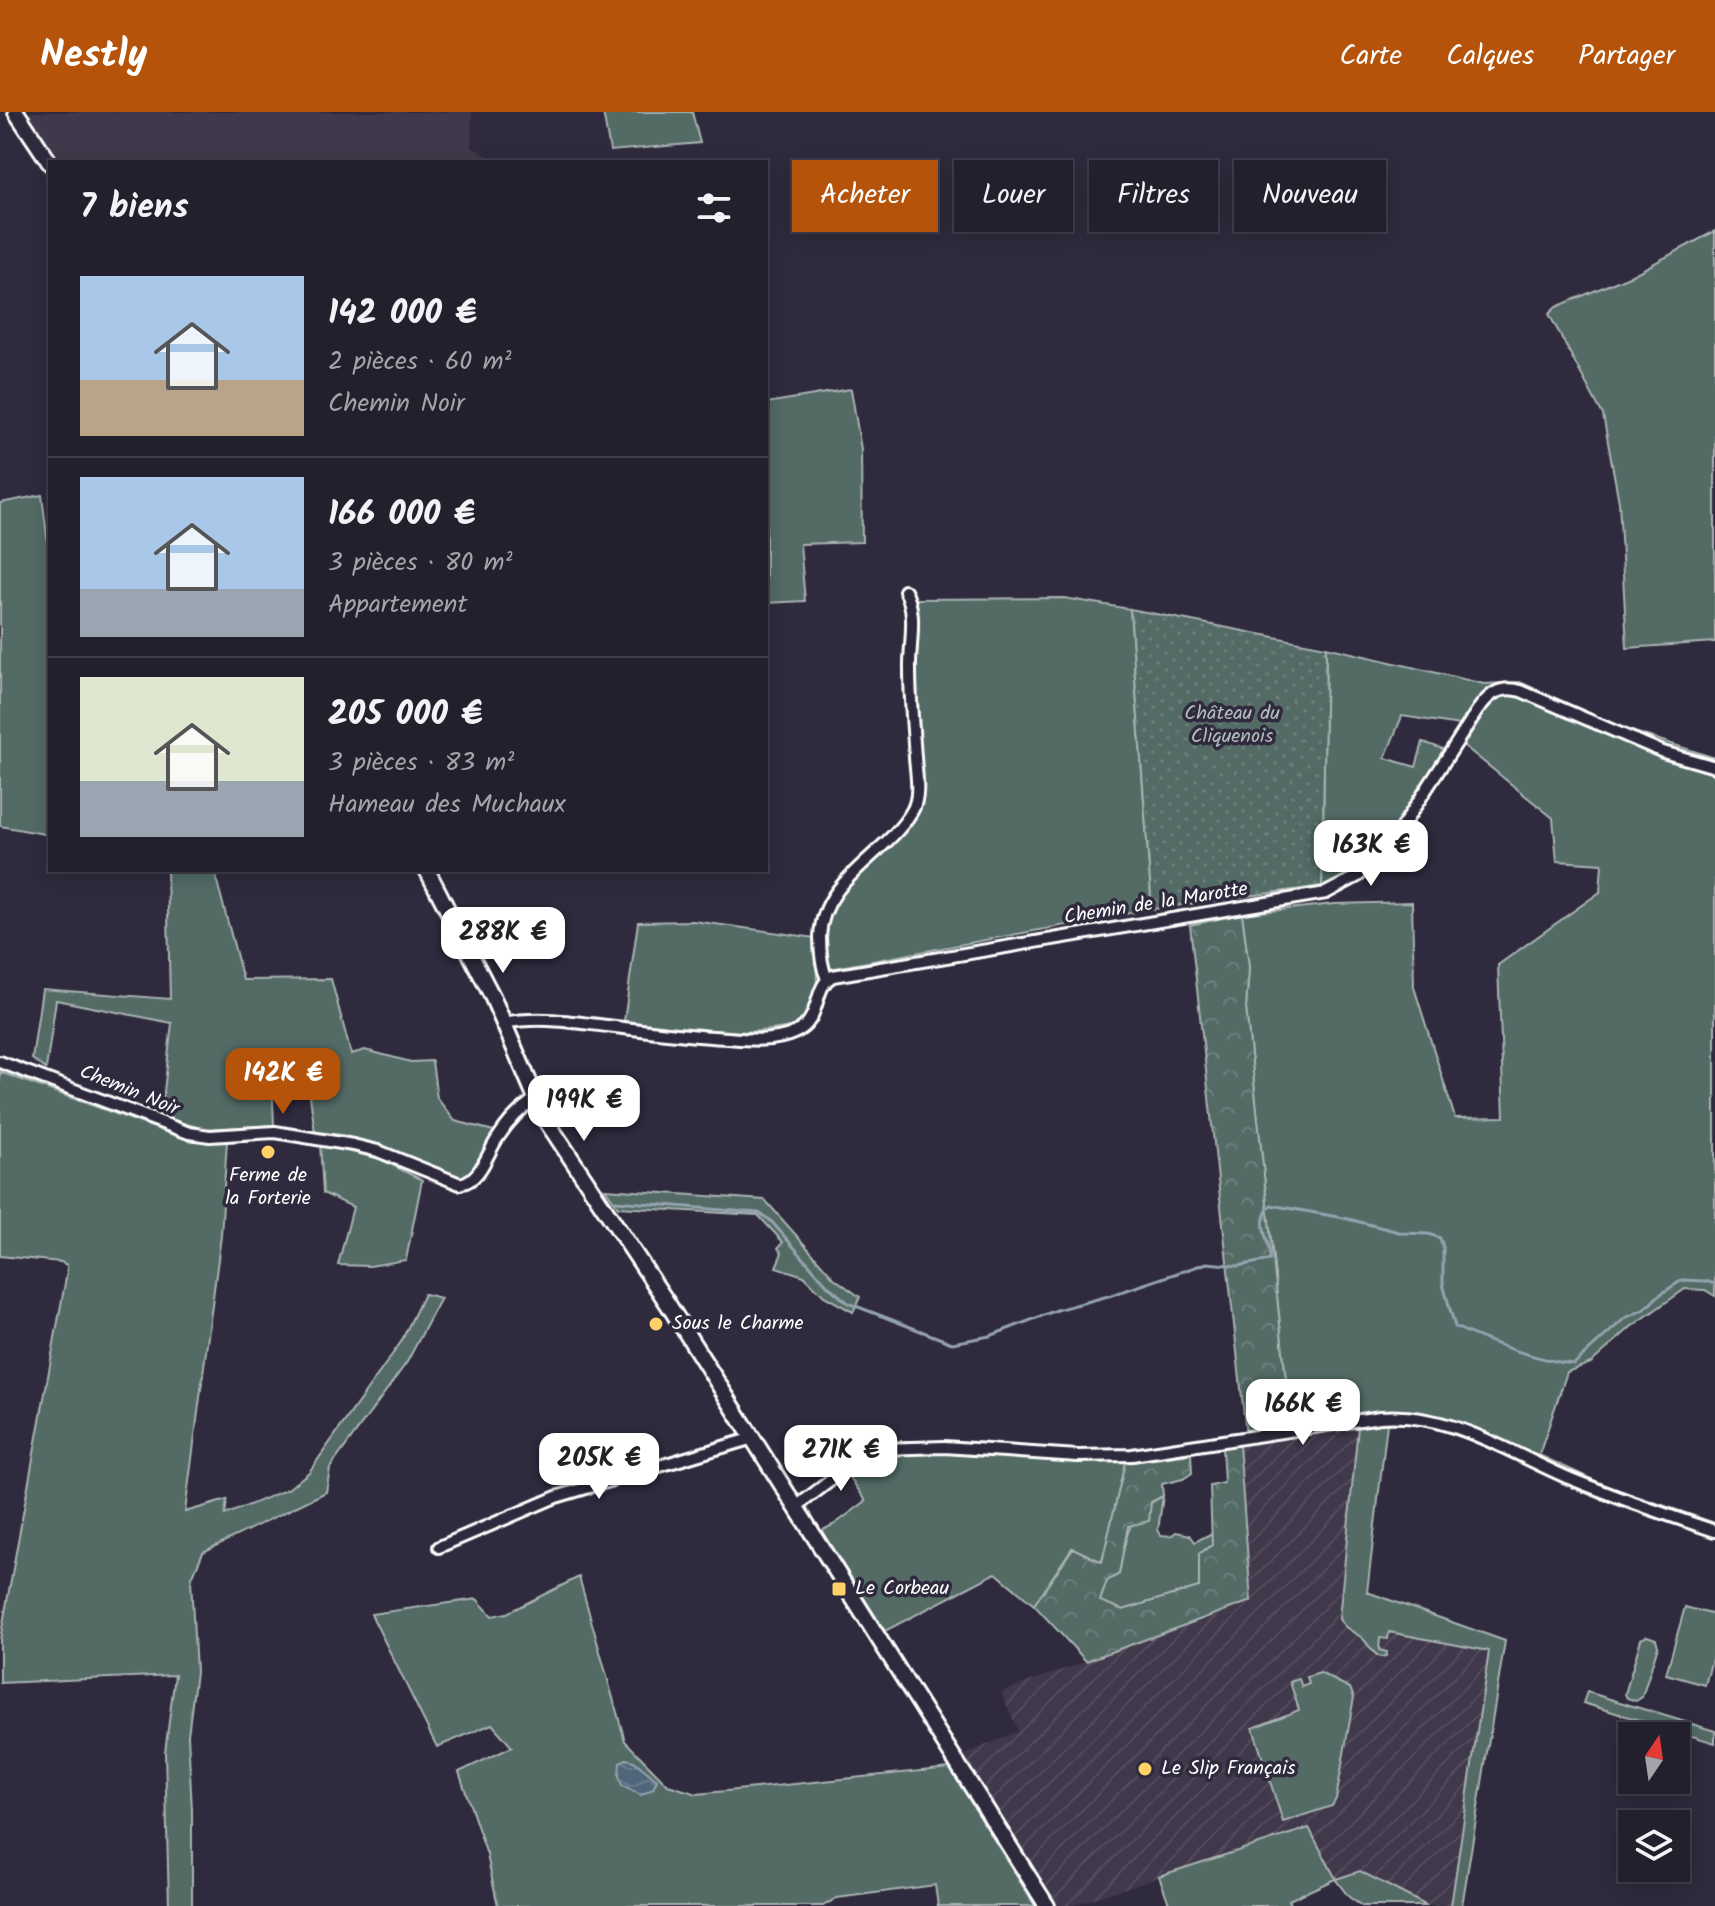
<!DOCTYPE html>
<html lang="fr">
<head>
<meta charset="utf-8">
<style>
  body { margin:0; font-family:Kalam,sans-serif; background:#2b2836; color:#f1f3f6; height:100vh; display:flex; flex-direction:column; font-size:30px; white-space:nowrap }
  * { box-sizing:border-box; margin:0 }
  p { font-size:26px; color:#a3a3aa }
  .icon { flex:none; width:44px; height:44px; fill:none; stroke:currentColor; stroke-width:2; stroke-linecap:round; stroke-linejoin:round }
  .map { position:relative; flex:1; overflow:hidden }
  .details { position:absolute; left:48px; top:48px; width:720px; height:712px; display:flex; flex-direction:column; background:#23202e; border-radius:0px; box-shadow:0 4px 20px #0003,0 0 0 2px #403e4a }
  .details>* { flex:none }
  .guide { position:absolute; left:792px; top:48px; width:760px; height:72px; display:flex; gap:16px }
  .needle { width:52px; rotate:13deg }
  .fabs { position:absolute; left:1618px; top:1610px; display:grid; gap:16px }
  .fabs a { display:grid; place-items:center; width:72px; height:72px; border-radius:0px; background:#23202e; box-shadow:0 4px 20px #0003,0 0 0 2px #403e4a; font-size:40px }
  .price { position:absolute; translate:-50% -68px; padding:0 18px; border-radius:16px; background:#fff; color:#222; font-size:26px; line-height:52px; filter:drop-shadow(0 2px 4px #0008) }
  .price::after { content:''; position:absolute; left:50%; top:48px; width:24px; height:18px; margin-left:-12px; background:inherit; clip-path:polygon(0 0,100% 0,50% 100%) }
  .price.selected { background:#b45309; color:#fff }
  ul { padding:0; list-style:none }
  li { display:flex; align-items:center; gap:24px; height:200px; padding:0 32px }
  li+li { border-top:2px solid #403e4a }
  li span { display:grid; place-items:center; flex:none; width:224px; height:160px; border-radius:0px; color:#555 }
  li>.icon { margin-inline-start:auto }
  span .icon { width:96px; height:96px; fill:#fffc; stroke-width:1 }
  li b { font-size:34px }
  h2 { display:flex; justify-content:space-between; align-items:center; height:96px; padding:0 32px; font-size:34px }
  .pill { padding:0 28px; border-radius:0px; background:#23202e; box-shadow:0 4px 20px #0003,0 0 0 2px #403e4a; font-size:28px; line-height:72px }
  .pill.selected { background:#b45309; color:#fff }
  header { display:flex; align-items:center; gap:48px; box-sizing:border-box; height:112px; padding:0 40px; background:#b45309; color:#fff }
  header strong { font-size:38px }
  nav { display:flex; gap:44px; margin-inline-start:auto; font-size:28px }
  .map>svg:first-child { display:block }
  .built { fill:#41374b }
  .industrial { fill:url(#industrial-furrows) }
  .green { fill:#536a65; stroke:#a9b4b2; stroke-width:2 }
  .forest { fill:url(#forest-crowns); stroke:#a9b4b2; stroke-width:2 }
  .park { fill:url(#park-dots); stroke:#a9b4b2; stroke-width:2 }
  .water { fill:url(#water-waves); stroke:#95a3af; stroke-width:2 }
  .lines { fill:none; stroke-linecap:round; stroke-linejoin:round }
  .stream { stroke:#95a3af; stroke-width:3 }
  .street-casing { stroke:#fff; stroke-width:16 }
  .secondary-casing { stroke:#fff; stroke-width:20 }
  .street { stroke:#2f2a3d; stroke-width:10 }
  .secondary { stroke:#2f2a3d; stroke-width:14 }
  .poi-dot { fill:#ffd166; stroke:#2f2a3d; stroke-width:3 }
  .labels { text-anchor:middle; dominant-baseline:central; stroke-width:7; stroke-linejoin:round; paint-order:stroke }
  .park-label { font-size:20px; fill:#b2bcba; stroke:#2f2a3d }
  .street-label { font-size:20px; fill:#fff; stroke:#2f2a3d }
  .poi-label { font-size:20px; fill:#fff; stroke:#2f2a3d; text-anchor:start }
</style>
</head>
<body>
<header>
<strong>Nestly</strong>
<nav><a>Carte</a><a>Calques</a><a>Partager</a></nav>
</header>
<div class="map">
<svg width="1715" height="1794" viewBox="0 0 1715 1794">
  <defs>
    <pattern id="industrial-furrows" width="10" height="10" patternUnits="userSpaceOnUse" patternTransform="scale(2)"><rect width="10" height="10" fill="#41374b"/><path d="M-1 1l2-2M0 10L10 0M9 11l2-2" fill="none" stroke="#544b5d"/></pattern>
    <pattern id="forest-crowns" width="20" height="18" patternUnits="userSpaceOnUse" patternTransform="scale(2)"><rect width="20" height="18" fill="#536a65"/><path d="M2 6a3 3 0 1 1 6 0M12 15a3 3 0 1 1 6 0" fill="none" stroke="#6d807c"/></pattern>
    <pattern id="park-dots" width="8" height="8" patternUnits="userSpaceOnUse" patternTransform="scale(2)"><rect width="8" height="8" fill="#536a65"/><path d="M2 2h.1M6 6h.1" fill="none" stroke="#6d807c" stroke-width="1.8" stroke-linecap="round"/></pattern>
    <pattern id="water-waves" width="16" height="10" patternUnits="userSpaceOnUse" patternTransform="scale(2)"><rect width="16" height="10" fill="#4f667a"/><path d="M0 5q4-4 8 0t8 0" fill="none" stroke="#697d8e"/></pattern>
  </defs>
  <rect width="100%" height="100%" fill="#2f2a3d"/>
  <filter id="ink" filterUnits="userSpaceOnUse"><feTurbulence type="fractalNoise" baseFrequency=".0125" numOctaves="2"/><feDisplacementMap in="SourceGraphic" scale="16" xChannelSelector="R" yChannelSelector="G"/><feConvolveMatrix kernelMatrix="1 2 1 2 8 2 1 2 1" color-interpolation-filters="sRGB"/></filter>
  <g filter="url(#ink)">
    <path class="built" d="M4,0H472L471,35L488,44V50H50V71Z"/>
    <path class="industrial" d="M1358,1315L1342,1471L1368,1474L1367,1481L1505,1529L1462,1794H1427L1360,1759L1336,1767L1308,1716L1070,1794H1035L950,1656L966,1652L961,1644L1018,1619L1001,1580L1251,1489L1239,1332Z"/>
    <g class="green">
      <path d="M603,0H692L700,31L610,39Z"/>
      <path d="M1715,119V530L1627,536L1619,390L1603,303L1549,202L1556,195L1634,162Z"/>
      <path d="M851,277L861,337L862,430L800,432L805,489L766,491V291Z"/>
      <path d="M42,383L50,448V723L0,714V391Z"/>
      <path d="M1064,486L1130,497L1152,797L829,857L825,813L834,788L920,686L914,487Z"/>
      <path d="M1326,535L1484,572L1520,570L1622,616L1715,646V1184L1705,1178L1685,1177L1631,1215L1591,1251L1567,1260L1539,1343L1604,1373L1715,1411V1425C1675,1411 1632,1400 1593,1384C1536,1361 1448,1306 1387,1312L1367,1480L1505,1529L1462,1794H1451L1489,1539L1389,1520L1388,1527L1380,1526L1379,1538L1387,1540L1386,1544L1381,1545C1370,1541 1370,1532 1361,1525C1352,1519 1345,1517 1339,1507L1358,1315L1387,1311L1389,1299L1329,1306L1291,1315L1246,896L1249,856L1242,802L1334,792L1412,790L1414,875L1455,1006L1504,1005L1498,853L1600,780L1602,752L1557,749L1553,706L1453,625L1460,613L1402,604L1385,646L1416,655L1423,630L1446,638C1419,678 1374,770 1322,774Z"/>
      <path d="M167,758H214L243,868L331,867L351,942L365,938L411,950L432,949L437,986L455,1009L494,1019L471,1063L460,1066L343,1023L315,1020L304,942L271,941L274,1013L205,1017L161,1005L172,911L56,888L46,957L32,947L42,877L170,887Z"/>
      <path d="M693,809L816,826L817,880L802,912C744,928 682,915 624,909L638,810Z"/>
      <path d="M0,960L171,1022L192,1028L227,1029L221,1124L185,1400L227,1388L225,1403L288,1377L309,1360L401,1230L424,1182L441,1186L407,1250L330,1356L326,1380L203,1440L191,1468L196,1560L188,1623L192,1698V1794H169L165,1640L175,1563L0,1571V1528L67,1160V1153L61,1150L0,1144Z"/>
      <path d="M320,1032L380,1047L422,1068L406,1148L370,1154L338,1153L353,1095L323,1081Z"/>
      <path d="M605,1077L765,1088L834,1166L860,1185L853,1200L824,1184L804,1164L776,1155L782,1141L778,1136L783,1130L758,1103L618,1095Z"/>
      <path d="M906,1329C980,1331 1054,1344 1128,1340L1102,1450L1072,1436L1034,1493L996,1461L885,1519L821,1419L835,1412L866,1389L841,1352L862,1338Z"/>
      <path d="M1163,1384L1158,1418L1161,1423L1171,1424L1176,1420L1190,1423L1195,1430L1212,1421V1433L1199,1442V1475L1123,1498L1099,1490L1107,1469L1119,1462C1126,1425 1126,1402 1163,1384Z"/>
      <path d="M579,1465L625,1629L668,1673L697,1682L950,1656L1035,1794H938L935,1773L837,1786L823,1794H498L487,1743L459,1660L512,1635L492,1612L437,1635L371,1502L477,1487L492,1504L507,1501Z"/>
      <path d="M1685,1495L1715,1503V1536L1705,1573L1666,1562Z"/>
      <path d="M1647,1524L1656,1527L1658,1534L1642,1585L1636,1589L1627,1586L1625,1582L1641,1527Z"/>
      <path d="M1320,1561L1350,1576L1354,1585L1336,1687L1332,1694L1283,1710L1253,1616L1299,1598L1290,1570L1299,1567L1302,1575L1309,1572L1307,1565Z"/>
      <path d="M1587,1580L1715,1619V1631L1583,1591Z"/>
      <path d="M1309,1716L1336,1767L1360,1759L1427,1794H1362L1349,1785L1335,1767L1289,1788L1292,1794H1170L1159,1764Z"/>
    </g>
    <g class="forest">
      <path d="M1242,802L1249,855L1246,896L1291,1315L1246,1322L1190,813Z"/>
      <path d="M1239,1332L1251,1489L1086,1549L1034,1493L1073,1436L1102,1450L1125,1351L1191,1342L1192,1361L1183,1367L1162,1372L1163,1384L1151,1390L1149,1409L1128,1414L1119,1462L1107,1469L1100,1489L1123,1498L1199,1475V1442L1212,1433L1210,1374L1224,1371L1222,1335Z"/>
    </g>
    <path class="park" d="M1130,497L1326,535L1322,774L1152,797Z"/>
    <path class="water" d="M626,1647L634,1649L657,1668L653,1677L641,1683L622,1674L619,1664L620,1650Z"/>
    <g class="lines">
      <path class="stream" d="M616,1089L759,1101L770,1108L828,1174L848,1191L952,1231L990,1224L1057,1198L1112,1183L1207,1151L1238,1154L1270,1148C1271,1127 1254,1112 1271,1093L1344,1106L1403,1121L1429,1122L1440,1126L1443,1135V1172L1455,1215C1491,1231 1534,1248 1574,1252L1625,1206L1645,1197L1658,1184L1682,1168L1705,1169L1715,1172"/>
      <g class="street-casing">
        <g id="street">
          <path d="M827,867C821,854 820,840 820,825C822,767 886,744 912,699C921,684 916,661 915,645C913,616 910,587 910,558C909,534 918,501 905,479"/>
          <path d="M504,911C539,904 572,910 607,914C647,919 687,924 728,926C749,928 775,930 794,921C823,909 812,874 833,864L1326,781L1358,764L1387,738L1477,599C1489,582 1500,573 1521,579L1663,640L1715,655"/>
          <path d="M0,950L189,1021L210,1024L275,1020L353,1033L378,1039L460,1072C482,1068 487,1040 499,1024C508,1010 522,996 535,987"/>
          <path d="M796,1395L860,1346L882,1337L944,1335L1078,1344L1132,1343L1380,1305C1449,1299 1509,1341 1571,1367C1618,1386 1667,1403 1715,1419"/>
          <path d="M439,1435L556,1385L753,1326"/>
        </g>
      </g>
      <g class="secondary-casing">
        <g id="secondary">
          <path d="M16,0L50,51"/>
          <path d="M427,758L492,884L545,1007L668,1192L1047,1794"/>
        </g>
      </g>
      <use href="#street" class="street"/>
      <use href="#secondary" class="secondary"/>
    </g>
  </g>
  <g class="poi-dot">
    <circle cx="268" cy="1040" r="8"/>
    <circle cx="656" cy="1212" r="8"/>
    <rect x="831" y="1469" width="16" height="16" rx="4"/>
    <circle cx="1145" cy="1657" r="8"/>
  </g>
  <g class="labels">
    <g class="park-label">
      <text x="1232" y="602">Château du<tspan x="1232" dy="23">Cliquenois</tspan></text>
    </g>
    <g class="street-label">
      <text transform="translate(1156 792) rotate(-9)">Chemin de la Marotte</text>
      <text transform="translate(129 979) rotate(22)">Chemin Noir</text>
    </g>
    <g class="poi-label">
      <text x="268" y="1064" text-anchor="middle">Ferme de<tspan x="268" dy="23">la Forterie</tspan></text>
      <text x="672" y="1212">Sous le Charme</text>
      <text x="855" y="1477">Le Corbeau</text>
      <text x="1161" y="1657">Le Slip Français</text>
    </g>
  </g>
</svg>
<div class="fabs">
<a><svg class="needle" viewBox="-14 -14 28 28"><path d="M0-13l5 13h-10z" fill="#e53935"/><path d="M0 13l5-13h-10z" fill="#a3a3aa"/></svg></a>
<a><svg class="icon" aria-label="layers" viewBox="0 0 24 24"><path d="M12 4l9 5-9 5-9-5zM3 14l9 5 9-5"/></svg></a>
</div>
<b class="price" style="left:1371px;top:776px">163K €</b>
<b class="price" style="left:503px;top:863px">288K €</b>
<b class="price selected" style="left:283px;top:1004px">142K €</b>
<b class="price" style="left:584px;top:1031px">199K €</b>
<b class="price" style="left:1303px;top:1335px">166K €</b>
<b class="price" style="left:841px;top:1381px">271K €</b>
<b class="price" style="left:599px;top:1389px">205K €</b>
<div class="guide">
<a class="pill selected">Acheter</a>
<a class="pill">Louer</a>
<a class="pill">Filtres</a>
<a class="pill">Nouveau</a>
</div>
<section class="details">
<h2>7 biens<svg class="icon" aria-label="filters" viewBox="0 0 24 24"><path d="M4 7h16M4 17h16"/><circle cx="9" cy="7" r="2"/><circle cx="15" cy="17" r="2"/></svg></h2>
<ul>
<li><span style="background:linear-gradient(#a9c7e8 65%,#b9a48a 0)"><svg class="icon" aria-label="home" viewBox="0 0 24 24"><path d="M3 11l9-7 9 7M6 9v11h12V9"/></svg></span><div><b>142 000 €</b><p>2 pièces · 60 m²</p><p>Chemin Noir</p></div></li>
<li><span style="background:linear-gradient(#a9c7e8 70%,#9aa5b1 0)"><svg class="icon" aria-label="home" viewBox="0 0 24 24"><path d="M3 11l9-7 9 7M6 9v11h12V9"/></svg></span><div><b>166 000 €</b><p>3 pièces · 80 m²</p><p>Appartement</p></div></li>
<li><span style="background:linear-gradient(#dfe7d0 65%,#9aa5b1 0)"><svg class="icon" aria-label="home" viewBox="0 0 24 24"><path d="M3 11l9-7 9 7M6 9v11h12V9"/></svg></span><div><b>205 000 €</b><p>3 pièces · 83 m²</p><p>Hameau des Muchaux</p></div></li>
</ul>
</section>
</div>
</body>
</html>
